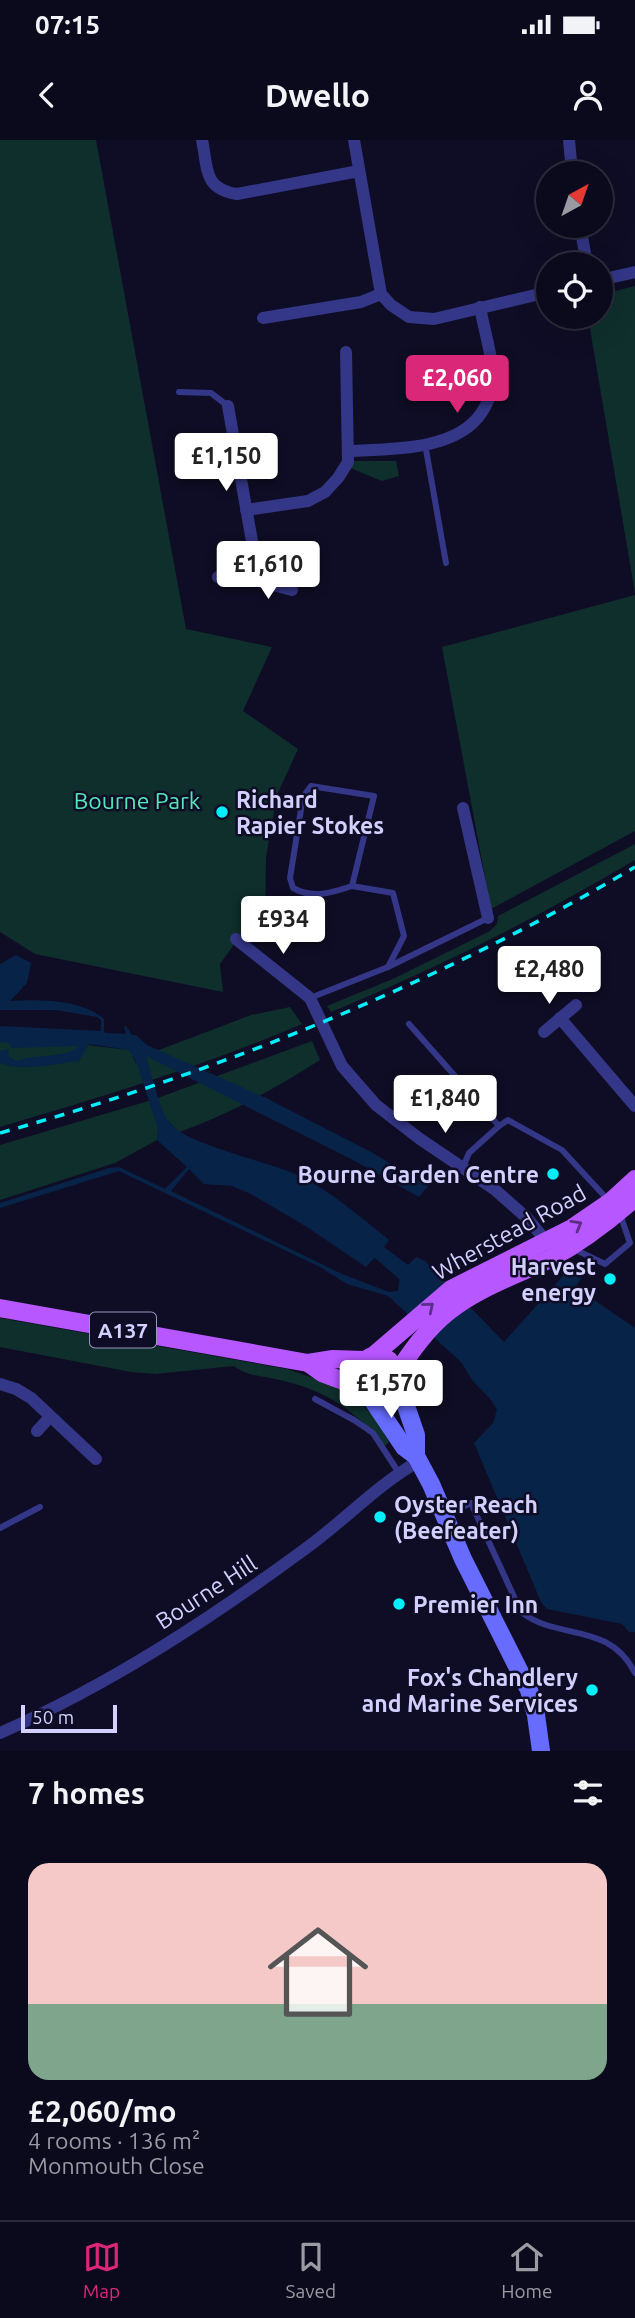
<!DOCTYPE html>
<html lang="en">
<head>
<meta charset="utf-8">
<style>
  body { margin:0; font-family:Ubuntu,sans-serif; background:#141325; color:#f1f3f6; height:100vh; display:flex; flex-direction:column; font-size:26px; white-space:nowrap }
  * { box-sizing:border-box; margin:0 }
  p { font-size:23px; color:#9a9aa3 }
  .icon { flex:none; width:38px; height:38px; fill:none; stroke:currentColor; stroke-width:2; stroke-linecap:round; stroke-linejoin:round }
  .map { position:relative; height:1611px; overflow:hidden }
  .side { display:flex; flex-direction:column; background:#0b0a1c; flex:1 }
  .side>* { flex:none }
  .needle { width:46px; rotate:40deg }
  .buttons { position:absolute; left:536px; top:21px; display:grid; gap:14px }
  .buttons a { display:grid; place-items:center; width:77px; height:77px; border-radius:50%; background:#0b0a1c; box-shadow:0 7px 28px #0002,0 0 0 2px #2b2b3b; font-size:35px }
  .scale { position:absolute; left:21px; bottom:18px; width:96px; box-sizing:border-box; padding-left:7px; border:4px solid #d3d0ff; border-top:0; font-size:19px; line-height:24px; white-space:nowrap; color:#d3d0ff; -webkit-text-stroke:5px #0f0d25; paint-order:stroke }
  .price { position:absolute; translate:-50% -60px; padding:0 16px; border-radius:7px; background:#fff; color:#222; font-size:23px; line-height:46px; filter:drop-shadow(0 2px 4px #0008) }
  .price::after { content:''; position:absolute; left:50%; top:42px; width:21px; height:16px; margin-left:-10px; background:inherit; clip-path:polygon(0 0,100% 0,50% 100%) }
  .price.on { background:#db2777; color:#fff }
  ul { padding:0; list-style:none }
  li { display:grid; align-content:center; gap:14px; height:371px; padding:0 28px }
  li+li { border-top:2px solid #2b2b3b }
  li span { display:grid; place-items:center; height:217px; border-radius:21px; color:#555 }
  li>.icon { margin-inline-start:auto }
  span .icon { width:126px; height:126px; fill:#fffc; stroke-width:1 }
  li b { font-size:30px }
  h2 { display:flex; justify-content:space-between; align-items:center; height:84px; padding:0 28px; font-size:30px }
  .status { display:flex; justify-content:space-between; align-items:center; height:49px; padding:0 35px; background:#0b0a1c; direction:ltr }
  .status svg { height:19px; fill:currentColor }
  header { display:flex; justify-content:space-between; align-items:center; height:91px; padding:0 28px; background:#0b0a1c; font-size:32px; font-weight:600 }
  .tab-bar { display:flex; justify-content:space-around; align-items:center; height:98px; border-top:2px solid #2b2b3b; background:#0b0a1c; font-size:19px; color:#9a9aa3 }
  .tab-bar a { display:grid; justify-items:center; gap:4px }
  .tab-bar .on { color:#db2777 }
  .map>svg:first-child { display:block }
  .green { fill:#0f2f2c }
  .water { fill:#082348; fill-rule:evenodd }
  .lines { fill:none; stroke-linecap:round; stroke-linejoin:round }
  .stream { stroke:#082348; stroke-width:3.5 }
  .service { stroke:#343687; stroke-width:6 }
  .minor { stroke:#343687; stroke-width:12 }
  .secondary { stroke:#676cff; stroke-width:18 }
  .primary { stroke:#b757ff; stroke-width:18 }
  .rail { stroke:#00f0fb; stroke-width:3.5; stroke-dasharray:10 9; stroke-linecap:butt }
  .oneway { stroke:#5b2e87 }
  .poi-dot { fill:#00f0fb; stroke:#0f0d25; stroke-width:2.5 }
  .labels { text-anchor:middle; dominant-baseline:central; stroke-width:5; stroke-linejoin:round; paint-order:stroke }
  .shield { fill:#0f0d25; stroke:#9896be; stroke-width:2 }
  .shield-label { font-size:21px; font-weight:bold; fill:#d3d0ff }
  .poi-label { font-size:23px; font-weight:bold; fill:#d3d0ff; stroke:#0f0d25; text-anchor:start }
  .park-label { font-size:23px; fill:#54e8bb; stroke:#0f0d25 }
  .street-label { font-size:23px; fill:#d3d0ff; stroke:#0f0d25 }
</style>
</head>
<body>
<div class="status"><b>07:15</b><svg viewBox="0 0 49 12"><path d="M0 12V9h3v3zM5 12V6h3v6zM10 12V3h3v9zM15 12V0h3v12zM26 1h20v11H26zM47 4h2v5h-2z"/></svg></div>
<header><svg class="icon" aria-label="back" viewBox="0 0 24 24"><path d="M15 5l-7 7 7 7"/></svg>Dwello<svg class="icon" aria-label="person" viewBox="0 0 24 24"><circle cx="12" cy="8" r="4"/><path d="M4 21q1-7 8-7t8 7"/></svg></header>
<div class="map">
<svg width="635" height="1611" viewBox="0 0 635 1611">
  <rect width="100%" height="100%" fill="#0f0d25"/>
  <g class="green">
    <path d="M0,0H96L186,489L272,507L243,571L298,609L277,655L266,717L265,800L263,803L245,789L220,824L223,852L35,814L0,792Z"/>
    <path d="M635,146V453L588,177H600V155Z"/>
    <path d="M354,321H396L399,336L382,341L348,327Z"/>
    <path d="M635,455V691L491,769L442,507Z"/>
    <path d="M635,704V720C537,778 436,829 331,872L327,866L395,838L490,791L497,784L498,776Z"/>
    <path d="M290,867L302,884C204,926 102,957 0,987V895L130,910L136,924L146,915L251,875Z"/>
    <path d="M312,901L320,920C276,948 228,975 179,992L168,981L158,989L157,1000L115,1023L0,1060V1005L155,959Z"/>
    <path d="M0,1178L287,1229C334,1245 366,1254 389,1302L385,1306C354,1270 328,1251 280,1240C263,1236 249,1237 234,1226L155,1234L131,1232L0,1207Z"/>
  </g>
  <path class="water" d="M16,815L31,823L27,843L10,861C38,859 81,859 104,879V892L106,893L126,894L124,887L126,886L132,895H136L147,905L266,958L373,1013L428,1046L419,1057L355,1021L146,916C151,932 160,971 169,982C185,1005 272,1022 302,1037C334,1054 362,1078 389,1100L384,1107L408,1125L416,1117L425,1121L504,1202L571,1127L582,1137L575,1147L635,1188V1492H629L622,1484L547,1469L541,1462L474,1303L493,1283L497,1270L491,1260L473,1241L461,1222L388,1156L347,1144L320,1127L119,1031L0,1068V1063L109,1028L119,1027L165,1049L187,1027L157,1000L158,989L137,924L129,910L89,904L79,921C54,924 23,932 0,923V911L9,909L8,916L16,921C35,914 64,919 79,906L11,908L10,903L0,902V886L101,891V880L97,877L56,870H0V824ZM189,1029L204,1044L232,1046L251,1054L307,1087L366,1127L376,1116L400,1135L398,1151L389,1152L342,1134L171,1051Z"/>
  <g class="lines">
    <path class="stream" d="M374,1115L402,1139"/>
    <g class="service">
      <path d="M179,252L211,253L228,266"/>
      <path d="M425,304L446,423"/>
      <path d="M352,746C331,753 313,759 293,748L290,738L303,657L311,646L374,656L352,746L393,753L404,796L388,827"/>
      <path d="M310,858L388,827L488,778"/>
      <path d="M409,884L499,986L469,1013L463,1027"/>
      <path d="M499,986L508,980L562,1010L609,1061"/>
      <path d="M574,1109L605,1124L630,1103L620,1074"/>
      <path d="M315,1259L354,1280L373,1293L399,1333"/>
      <path d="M446,1375L471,1363L521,1472C558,1501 609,1481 635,1533"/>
      <path d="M0,1388L40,1367"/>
    </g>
    <g class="minor">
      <path d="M202,0C208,28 203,49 237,54L359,31"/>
      <path d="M354,0L381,154L391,165L409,177L434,179L548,152"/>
      <path d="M569,0L572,33"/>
      <path d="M580,86L587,124"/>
      <path d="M600,140L635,132"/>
      <path d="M263,178L361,162L381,154"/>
      <path d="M348,311C391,309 457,311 482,272C489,261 494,249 493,236C492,214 484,190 480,167"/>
      <path d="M246,370L308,361L325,352L338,338L348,322L346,212"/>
      <path d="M218,437L251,439L253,407L228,266"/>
      <path d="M251,439L292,450"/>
      <path d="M463,668L488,778"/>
      <path d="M236,799L310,858L342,926L376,965L420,999L494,1049L527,1078L546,1101"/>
      <path d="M560,878L635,966"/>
      <path d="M544,892L576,865"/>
      <path d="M0,1244L16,1249L31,1258L96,1319"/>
      <path d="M37,1291L50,1277"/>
      <path d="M0,1593C109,1545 210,1479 305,1409C344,1381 377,1345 419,1321"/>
    </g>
    <g class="secondary">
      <path d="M397,1240L416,1295V1316"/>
      <path d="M367,1252L404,1307L416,1316L431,1344L463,1419L529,1550L536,1575L541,1611"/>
    </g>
    <g class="primary">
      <path d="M0,1168L308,1223L333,1219L364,1220"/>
      <path d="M374,1215L389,1220L397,1233C397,1250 383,1258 367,1252L358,1242C356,1228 362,1220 374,1215L451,1149L572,1088L610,1062L635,1039"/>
      <path d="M308,1223L322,1233L362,1248"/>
      <path d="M397,1233C412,1210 427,1189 448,1172C478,1148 514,1136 548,1120C580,1103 608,1082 635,1058"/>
    </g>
    <path class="rail" d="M0,993C221,931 437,844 635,727"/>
  </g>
  <defs><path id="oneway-chevron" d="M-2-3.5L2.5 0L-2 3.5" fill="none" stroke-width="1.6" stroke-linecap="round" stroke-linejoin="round" transform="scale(1.75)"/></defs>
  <g class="oneway">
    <use href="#oneway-chevron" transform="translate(577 1085) rotate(-30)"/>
    <use href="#oneway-chevron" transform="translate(429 1167) rotate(-40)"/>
  </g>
  <g class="poi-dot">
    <circle cx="222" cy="672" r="7"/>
    <circle cx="553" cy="1034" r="7"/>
    <circle cx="610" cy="1139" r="7"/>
    <circle cx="380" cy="1377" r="7"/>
    <circle cx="399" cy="1464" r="7"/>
    <circle cx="592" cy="1550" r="7"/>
  </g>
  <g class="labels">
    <rect class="shield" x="90" y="1172.5" width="66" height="35" rx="5"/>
    <g class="shield-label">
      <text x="123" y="1190">A137</text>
    </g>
    <g class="poi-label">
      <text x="236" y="659">Richard<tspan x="236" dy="26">Rapier Stokes</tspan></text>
      <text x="539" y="1034" text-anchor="end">Bourne Garden Centre</text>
      <text x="596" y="1126" text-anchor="end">Harvest<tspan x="596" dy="26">energy</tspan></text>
      <text x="394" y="1364">Oyster Reach<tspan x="394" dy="26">(Beefeater)</tspan></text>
      <text x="413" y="1464">Premier Inn</text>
      <text x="578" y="1537" text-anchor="end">Fox's Chandlery<tspan x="578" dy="26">and Marine Services</tspan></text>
    </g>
    <g class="park-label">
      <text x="137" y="660">Bourne Park</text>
    </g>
    <g class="street-label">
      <text transform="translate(509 1092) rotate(-29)">Wherstead Road</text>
      <text transform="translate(206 1452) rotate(-33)">Bourne Hill</text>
    </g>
  </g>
</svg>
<div class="buttons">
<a><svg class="needle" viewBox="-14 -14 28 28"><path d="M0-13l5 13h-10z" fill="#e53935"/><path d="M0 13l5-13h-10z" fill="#9a9aa3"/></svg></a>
<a><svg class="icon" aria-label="locate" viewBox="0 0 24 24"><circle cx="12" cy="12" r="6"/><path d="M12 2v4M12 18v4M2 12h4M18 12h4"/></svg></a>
</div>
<div class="scale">50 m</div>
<b class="price on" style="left:457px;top:275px">£2,060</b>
<b class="price" style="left:226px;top:353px">£1,150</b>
<b class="price" style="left:268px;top:461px">£1,610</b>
<b class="price" style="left:283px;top:816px">£934</b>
<b class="price" style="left:549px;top:866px">£2,480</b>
<b class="price" style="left:445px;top:995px">£1,840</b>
<b class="price" style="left:391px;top:1280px">£1,570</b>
</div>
<section class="side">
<h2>7 homes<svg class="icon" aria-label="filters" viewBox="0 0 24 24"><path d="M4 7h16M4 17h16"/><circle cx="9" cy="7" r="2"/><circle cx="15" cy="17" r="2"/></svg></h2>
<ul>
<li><span style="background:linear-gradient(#f6c9c9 65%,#7fa58c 0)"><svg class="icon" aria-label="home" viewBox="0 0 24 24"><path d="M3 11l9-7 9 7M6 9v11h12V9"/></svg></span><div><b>£2,060/mo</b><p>4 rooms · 136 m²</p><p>Monmouth Close</p></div></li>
</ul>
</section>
<nav class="tab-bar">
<a class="on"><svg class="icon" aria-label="map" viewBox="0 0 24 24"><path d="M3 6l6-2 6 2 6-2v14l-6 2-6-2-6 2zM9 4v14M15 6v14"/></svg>Map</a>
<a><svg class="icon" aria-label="saved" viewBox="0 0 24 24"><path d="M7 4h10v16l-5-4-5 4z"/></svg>Saved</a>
<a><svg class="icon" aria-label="home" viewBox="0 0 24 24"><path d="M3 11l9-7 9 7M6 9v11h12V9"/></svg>Home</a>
</nav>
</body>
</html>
